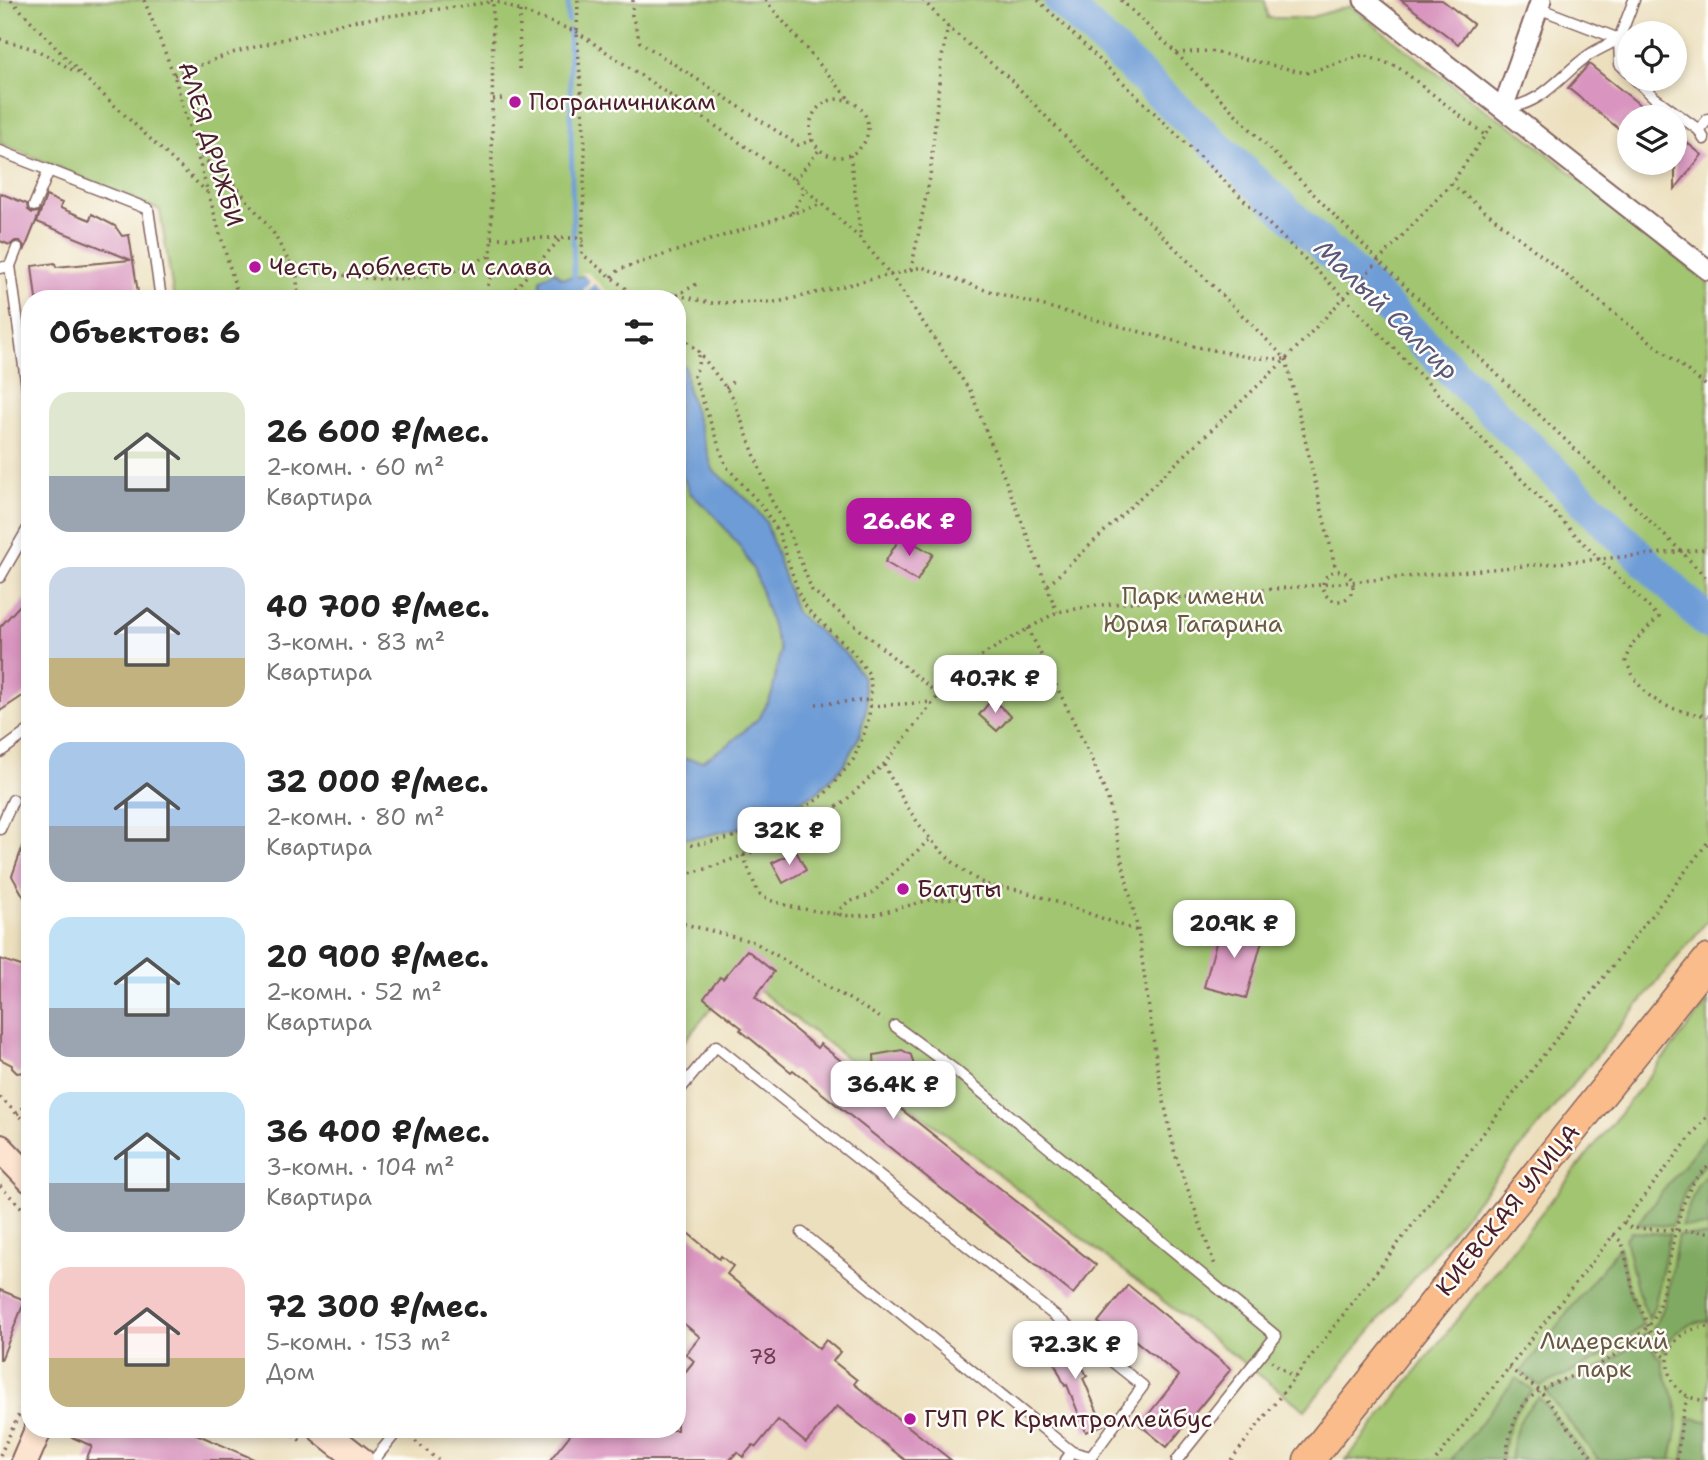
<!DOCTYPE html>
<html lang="ru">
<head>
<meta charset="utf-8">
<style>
  body { margin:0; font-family:"Shantell Sans",sans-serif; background:#f6f6f6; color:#222; height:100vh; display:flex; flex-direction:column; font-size:26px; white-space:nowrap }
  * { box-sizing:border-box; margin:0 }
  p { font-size:23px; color:#767676 }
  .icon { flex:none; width:38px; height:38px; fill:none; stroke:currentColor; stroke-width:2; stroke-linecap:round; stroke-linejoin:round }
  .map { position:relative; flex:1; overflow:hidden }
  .drawer { position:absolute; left:21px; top:290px; width:665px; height:1148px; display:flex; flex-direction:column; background:#fff; border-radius:28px; box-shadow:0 4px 10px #0003 }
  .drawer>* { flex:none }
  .controls { position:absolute; left:1617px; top:21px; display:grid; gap:14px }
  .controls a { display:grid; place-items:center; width:70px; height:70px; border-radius:50%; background:#fff; box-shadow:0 4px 10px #0003; font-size:35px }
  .price { position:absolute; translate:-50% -60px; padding:0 16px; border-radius:14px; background:#fff; color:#222; font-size:23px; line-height:46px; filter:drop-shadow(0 2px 4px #0008) }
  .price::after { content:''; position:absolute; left:50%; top:42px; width:21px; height:16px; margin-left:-10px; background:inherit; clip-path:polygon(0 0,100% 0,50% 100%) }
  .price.current { background:#b5179e; color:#fff }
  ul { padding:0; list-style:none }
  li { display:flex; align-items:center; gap:21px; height:175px; padding:0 28px }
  li span { display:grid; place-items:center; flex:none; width:196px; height:140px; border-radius:21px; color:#555 }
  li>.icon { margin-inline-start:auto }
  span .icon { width:84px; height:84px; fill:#fffc; stroke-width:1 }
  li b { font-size:30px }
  h2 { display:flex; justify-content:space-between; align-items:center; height:84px; padding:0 28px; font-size:30px }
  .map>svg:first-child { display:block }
  .green { fill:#a1c56f; stroke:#76724d; stroke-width:2 }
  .forest { fill:#80aa62; stroke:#656446; stroke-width:2 }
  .water { fill:#6e9cd6; stroke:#5c5e80; stroke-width:2 }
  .pier { fill:#ecdfbd }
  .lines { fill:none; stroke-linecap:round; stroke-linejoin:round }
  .stream { stroke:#6e9cd6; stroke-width:5 }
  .river { stroke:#6e9cd6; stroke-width:33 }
  .building { fill:#d995bf }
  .lane-casing { stroke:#83625e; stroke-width:13 }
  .street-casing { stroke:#83625e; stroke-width:23 }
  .secondary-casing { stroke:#83625e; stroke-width:30 }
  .primary-casing { stroke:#83625e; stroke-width:33 }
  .path { stroke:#83625e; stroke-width:3.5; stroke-dasharray:2 5; stroke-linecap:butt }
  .lane { stroke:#fff; stroke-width:10 }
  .street { stroke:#fff; stroke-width:19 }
  .secondary { stroke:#fde4d0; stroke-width:26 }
  .primary { stroke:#f9bc8a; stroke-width:30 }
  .poi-dot { fill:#b5179e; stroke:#fdfcf7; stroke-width:2.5 }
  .labels { text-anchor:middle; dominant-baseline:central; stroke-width:5; stroke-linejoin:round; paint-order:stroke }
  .number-label { font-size:21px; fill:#6e3c50 }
  .poi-label { font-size:24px; fill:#4a1f2b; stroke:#fdfcf7; text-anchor:start }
  .street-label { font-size:24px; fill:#4a1f2b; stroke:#fdfcf7 }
  .park-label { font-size:24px; fill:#685943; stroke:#fdfcf7 }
  .water-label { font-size:26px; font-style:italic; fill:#5a5778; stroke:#fdfcf7 }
</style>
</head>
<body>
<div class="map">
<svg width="1708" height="1460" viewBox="0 0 1708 1460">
  <rect width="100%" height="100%" fill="#fdfcf7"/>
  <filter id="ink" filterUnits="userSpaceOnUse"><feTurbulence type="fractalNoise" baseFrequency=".0143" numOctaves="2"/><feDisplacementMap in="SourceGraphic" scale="14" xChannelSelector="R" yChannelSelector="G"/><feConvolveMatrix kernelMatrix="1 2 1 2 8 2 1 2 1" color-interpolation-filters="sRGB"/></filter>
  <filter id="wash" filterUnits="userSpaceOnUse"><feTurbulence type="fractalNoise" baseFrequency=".00686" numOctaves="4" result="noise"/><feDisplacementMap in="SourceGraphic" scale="28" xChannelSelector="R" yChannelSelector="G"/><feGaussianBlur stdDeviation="1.57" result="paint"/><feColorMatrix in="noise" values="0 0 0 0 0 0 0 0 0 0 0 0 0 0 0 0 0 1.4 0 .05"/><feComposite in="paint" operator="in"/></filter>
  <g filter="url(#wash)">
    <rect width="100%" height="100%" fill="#ecdfbd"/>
    <g class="green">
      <path d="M0,0H1265L1268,18H1308L1350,6L1481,107L1522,133L1708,283V920L1305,1410L739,975L677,1050V299H174L160,210L0,143Z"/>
      <path d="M1708,1002V1460H1346Z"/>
    </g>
    <g class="forest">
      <path d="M1708,1134V1162C1687,1176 1681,1203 1672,1226L1637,1224Z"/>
      <path d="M1708,1172V1227L1681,1226L1697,1186Z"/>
      <path d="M1631,1232L1670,1234L1655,1304L1649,1319L1638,1292L1625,1239Z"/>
      <path d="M1678,1235L1708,1236V1321C1686,1322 1673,1331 1664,1351L1653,1327C1669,1311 1673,1257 1678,1235Z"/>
      <path d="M1619,1247L1630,1294L1643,1325C1607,1357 1584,1367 1540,1386L1521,1372Z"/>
      <path d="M1646,1333L1657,1356L1662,1359C1663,1378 1674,1390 1677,1408C1680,1424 1674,1444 1671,1460H1599L1546,1392C1589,1375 1613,1364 1646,1333Z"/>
      <path d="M1516,1378L1533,1391C1510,1412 1506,1430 1502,1460H1451Z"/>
      <path d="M1539,1397L1589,1460H1510C1514,1432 1518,1416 1539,1397Z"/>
      <path d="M1696,1418L1708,1422V1460H1683L1688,1419Z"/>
    </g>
    <g class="water">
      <path d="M555,271L561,278L586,276L611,299H536L540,297L541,279Z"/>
      <path d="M677,360L686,368L687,387L713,470L751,503L766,522L796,613L846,654L862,676L867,705L860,735L844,765L818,792L754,824L700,837L677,839V758L702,761L729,744L760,717L772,694L780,651L756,575L741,548L715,516L690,493L677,463Z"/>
    </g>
    <path class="pier" d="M581,273H588L615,299H610L594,284L586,293L583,290L590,281Z"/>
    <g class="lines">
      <g class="stream">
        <path d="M568,0V21"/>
        <path d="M569,30L574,278"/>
      </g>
      <path class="river" d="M1060,0L1347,268L1708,623"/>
    </g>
    <g id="blocks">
      <g class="building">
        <path d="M1401,0H1442L1473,24L1458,44Z"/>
        <path d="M1589,64L1655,117H1629V137L1568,88Z"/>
        <path d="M1675,133L1702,155L1675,189Z"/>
        <path d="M0,193L27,204L28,210L32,213L38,212L41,209L24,251V246L20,241H15L10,245L0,241Z"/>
        <path d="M46,196L62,203L60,208L90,220L92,214L115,226L122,236L129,235L139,299H36L32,266L55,263L56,267L131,260L37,222Z"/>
        <path d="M901,536L933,554L917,581L885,562Z"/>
        <path d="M30,594V691L0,711V627Z"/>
        <path d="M992,699L1011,716L997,731L979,715Z"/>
        <path d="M28,832L30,833V908L12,876Z"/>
        <path d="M796,851L806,870L783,883L772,863Z"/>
        <path d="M1222,921L1264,934L1246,998L1204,987Z"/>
        <path d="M747,950L774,972L755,997L817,1048L820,1044L876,1089L874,1055L902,1050L911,1055L918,1080L914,1087L881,1093L1096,1265L1073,1294L793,1070L791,1072L740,1030L742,1028L704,998L720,977L723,979Z"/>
        <path d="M0,959L30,969V1064L24,1072L17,1073L12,1068V1065L0,1059Z"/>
        <path d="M677,1224L719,1259L721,1256L733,1266L727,1274L819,1349L826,1340L840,1352L833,1361L857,1380L854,1384L951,1460H905L837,1406L806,1443L778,1420L756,1447L753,1445L743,1457L737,1452L730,1460H550L574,1430H677V1382L694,1361L686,1354L700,1337L677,1318Z"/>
        <path d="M1128,1285L1231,1369L1167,1447L1140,1425L1179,1376L1132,1338L1126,1345L1098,1322Z"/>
        <path d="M0,1290L25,1300L1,1360H0Z"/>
        <path d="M1067,1335L1087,1376L1083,1378L1103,1425L1086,1432L1067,1385L1065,1386L1046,1345Z"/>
        <path d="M56,1430H187L256,1460H86L92,1446Z"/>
      </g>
    </g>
  </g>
  <g filter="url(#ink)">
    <use href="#blocks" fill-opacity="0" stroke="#83625e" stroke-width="2"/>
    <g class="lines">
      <g class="lane-casing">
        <g id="lane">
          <path d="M1629,73L1620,64L1619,39L1634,0"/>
          <path d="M1635,79L1655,98L1699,130L1704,139"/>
          <path d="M1505,108C1544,104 1560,75 1589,55C1598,49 1610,44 1619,39L1538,8"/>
          <path d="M1699,130L1708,119"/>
          <path d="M0,151L148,209L161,299"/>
          <path d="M34,206L49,170"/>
          <path d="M10,266L30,409"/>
          <path d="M0,268L10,266L17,248"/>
          <path d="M0,577L30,525"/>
          <path d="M0,752L30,730"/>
          <path d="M0,829L13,800"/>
          <path d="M895,1026L955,1070L1276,1336L1177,1460"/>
          <path d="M677,1093L716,1046L1143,1386L1091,1457L1072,1452"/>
          <path d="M802,1233L1072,1452L1066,1460"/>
          <path d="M374,1460L398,1430"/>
        </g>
      </g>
      <g class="street-casing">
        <g id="street">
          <path d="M1364,0L1708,270"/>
          <path d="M1503,108L1541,0"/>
        </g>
      </g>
      <g class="secondary-casing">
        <g id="secondary">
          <path d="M0,1148L30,1179"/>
          <path d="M322,1430L360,1460"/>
          <path d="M25,1460L38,1430"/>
        </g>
      </g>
      <g class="primary-casing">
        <path id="primary" d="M1309,1460L1708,960"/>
      </g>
      <g class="path">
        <path d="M11,0L83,76L207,192"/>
        <path d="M144,0L174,75L239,299"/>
        <path d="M491,0L577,32L795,180L861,239L890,274L971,392L1057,612"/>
        <path d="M578,0L577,32L585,147L582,254L639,299"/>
        <path d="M633,0L632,15L640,42L798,145L813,140"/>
        <path d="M765,0L850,100"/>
        <path d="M923,0L948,27L1009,78L1110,183L1286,359L1336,570"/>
        <path d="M1038,0L1343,296L1599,559L1659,617L1632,644L1626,661C1643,702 1667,710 1708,716"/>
        <path d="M1121,0L1176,53L1378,260L1682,552L1708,580"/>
        <path d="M0,39L37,50L78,73"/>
        <path d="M1176,53L1210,51L1306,73L1363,55L1398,67L1486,136"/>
        <path d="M519,69L520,11"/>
        <path d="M174,75L232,53L352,21L491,2"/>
        <circle cx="839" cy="128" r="29"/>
        <path d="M493,100L502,99"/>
        <path d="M196,152L236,186L274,234L297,277L298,299"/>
        <path d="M850,155L861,237"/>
        <path d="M795,180L820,149"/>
        <path d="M1451,184L1708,387"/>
        <path d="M792,213L806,188"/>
        <path d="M492,238H577L583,242"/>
        <path d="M289,262C342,280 402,285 456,270C468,266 480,260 492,255"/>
        <path d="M911,270L930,177L941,62L948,27"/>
        <path d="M612,277L620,269L822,204"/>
        <path d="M677,295L710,303L778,302L922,267L985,290L1193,346L1254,358L1284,359"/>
        <path d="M483,299L491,276L493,2"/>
        <path d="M506,299L560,239"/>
        <path d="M670,299L700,282"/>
        <path d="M677,332L699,352L732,396L772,501L788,529L812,590L939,695"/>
        <path d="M726,388L733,381"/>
        <circle cx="1338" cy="586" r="15"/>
        <path d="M1048,585L1286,359L1451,184L1493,124"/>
        <path d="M1028,628L1091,757L1108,799L1138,931L1158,1073L1175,1154L1216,1268"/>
        <path d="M816,704L870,700"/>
        <path d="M870,706L933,702"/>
        <path d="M884,765C908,811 935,857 983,883C995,889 1012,887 1025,892C1063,903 1100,918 1138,931"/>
        <path d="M677,848L730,838L774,824L794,815L824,795L853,760L863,737L869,717L871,687L869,674L853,652L809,611L800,597L779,533L762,506L726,466L694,376L698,367L699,352"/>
        <path d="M743,855L758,893L769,900L796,908L850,916L874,915L929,900L956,899L985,885"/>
        <path d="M677,876L706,869L782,841L800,831L845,801L884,764L939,695L984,654L1057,612L1101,605L1708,549"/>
        <path d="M837,915L841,908L848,902L870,895L930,839"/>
        <path d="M677,922L754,942L884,1020"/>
        <path d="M677,938L678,922"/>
        <path d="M0,1097L30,1127"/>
        <path d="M17,1114L30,1101"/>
        <path d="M0,1186L30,1216"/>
        <path d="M1624,1222L1631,1228L1708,1232"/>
        <path d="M1613,1235L1622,1242L1634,1293L1660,1353L1667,1358"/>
        <path d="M1708,1327C1653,1328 1656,1402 1708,1400"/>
        <path d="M1271,1361L1295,1378"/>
        <path d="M1509,1368L1540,1391L1594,1460"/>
        <path d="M288,1430L303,1443"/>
        <path d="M410,1437L438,1460"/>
        <path d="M0,1455L30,1391"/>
        <path d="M1231,1460L1708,842"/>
        <path d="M1436,1460L1708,1115"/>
        <path d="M1506,1460C1508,1442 1511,1425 1521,1409C1537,1383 1574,1378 1599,1365C1612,1358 1623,1349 1633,1339C1641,1333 1651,1326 1655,1316C1672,1279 1672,1191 1708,1167"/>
        <path d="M1677,1460L1683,1412L1688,1397"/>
      </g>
      <use href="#lane" class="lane"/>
      <use href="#street" class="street"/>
      <use href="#secondary" class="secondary"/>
      <use href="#primary" class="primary"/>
    </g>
  </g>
  <g class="poi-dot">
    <circle cx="515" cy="102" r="7"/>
    <circle cx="255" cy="267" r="7"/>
    <circle cx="903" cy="889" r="7"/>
    <circle cx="910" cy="1419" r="7"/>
  </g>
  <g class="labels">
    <g class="number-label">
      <text x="763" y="1357">78</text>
    </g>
    <g class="poi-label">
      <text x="529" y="102">Пограничникам</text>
      <text x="269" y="267">Честь, доблесть и слава</text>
      <text x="917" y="889">Батуты</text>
      <text x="924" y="1419">ГУП РК Крымтроллейбус</text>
    </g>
    <g class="street-label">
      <text transform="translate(211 144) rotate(73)">АЛЕЯ ДРУЖБИ</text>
      <text transform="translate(1508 1210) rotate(-51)">КИЕВСКАЯ УЛИЦА</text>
    </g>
    <g class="park-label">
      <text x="1193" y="596">Парк имени<tspan x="1193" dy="28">Юрия Гагарина</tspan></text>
      <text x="1604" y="1341">Лидерский<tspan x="1604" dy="28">парк</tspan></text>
    </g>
    <g class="water-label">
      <text transform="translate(1387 309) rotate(44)">Малый Салгир</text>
    </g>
  </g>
</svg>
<div class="controls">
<a><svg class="icon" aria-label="locate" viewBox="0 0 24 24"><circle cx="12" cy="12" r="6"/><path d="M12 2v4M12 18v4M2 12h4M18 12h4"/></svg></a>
<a><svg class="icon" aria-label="layers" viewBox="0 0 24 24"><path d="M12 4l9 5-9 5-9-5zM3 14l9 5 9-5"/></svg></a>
</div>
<b class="price current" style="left:909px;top:558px">26.6K ₽</b>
<b class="price" style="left:995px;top:715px">40.7K ₽</b>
<b class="price" style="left:789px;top:867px">32K ₽</b>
<b class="price" style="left:1234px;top:960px">20.9K ₽</b>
<b class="price" style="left:893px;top:1121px">36.4K ₽</b>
<b class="price" style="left:1075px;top:1381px">72.3K ₽</b>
<section class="drawer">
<h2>Объектов: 6<svg class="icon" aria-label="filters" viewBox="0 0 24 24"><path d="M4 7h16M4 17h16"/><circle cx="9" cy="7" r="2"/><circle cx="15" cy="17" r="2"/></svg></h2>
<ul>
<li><span style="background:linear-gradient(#dfe7d0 60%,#9aa5b1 0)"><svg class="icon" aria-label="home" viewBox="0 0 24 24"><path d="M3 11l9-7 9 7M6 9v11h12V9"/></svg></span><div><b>26 600 ₽/мес.</b><p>2-комн. · 60 m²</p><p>Квартира</p></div></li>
<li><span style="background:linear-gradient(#c9d6e8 65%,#c2b280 0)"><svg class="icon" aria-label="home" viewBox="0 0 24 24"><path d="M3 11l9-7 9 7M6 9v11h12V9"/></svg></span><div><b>40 700 ₽/мес.</b><p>3-комн. · 83 m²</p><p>Квартира</p></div></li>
<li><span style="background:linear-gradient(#a9c7e8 60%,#9aa5b1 0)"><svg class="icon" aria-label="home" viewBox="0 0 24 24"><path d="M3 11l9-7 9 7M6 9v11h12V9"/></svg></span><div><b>32 000 ₽/мес.</b><p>2-комн. · 80 m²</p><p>Квартира</p></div></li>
<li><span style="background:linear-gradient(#bfe0f5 65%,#9aa5b1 0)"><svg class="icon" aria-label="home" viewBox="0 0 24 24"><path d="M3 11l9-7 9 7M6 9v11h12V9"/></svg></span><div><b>20 900 ₽/мес.</b><p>2-комн. · 52 m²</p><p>Квартира</p></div></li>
<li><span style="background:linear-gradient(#bfe0f5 65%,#9aa5b1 0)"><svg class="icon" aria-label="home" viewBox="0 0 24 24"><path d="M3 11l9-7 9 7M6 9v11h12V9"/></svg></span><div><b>36 400 ₽/мес.</b><p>3-комн. · 104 m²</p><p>Квартира</p></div></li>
<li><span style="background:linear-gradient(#f6c9c9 65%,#c2b280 0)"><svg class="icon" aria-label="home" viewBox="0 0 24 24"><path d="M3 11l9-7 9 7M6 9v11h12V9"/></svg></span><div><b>72 300 ₽/мес.</b><p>5-комн. · 153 m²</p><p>Дом</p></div></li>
</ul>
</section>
</div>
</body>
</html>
